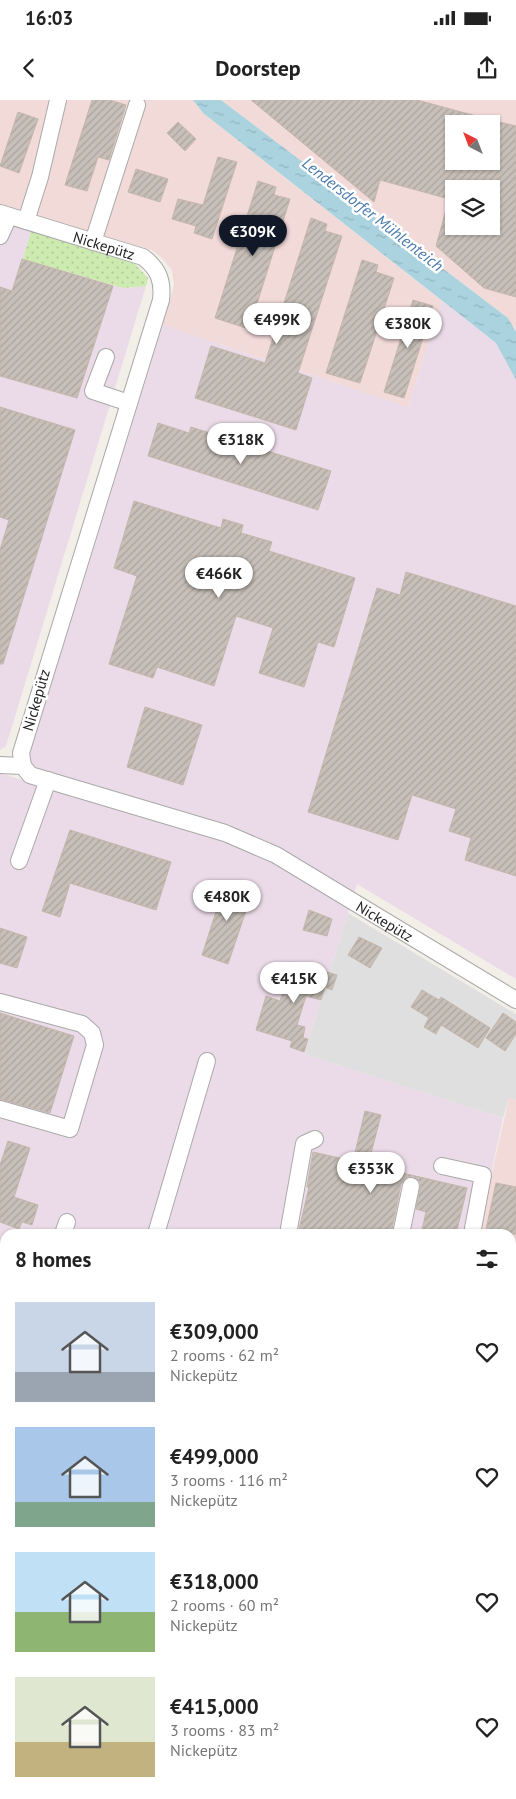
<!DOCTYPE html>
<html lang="en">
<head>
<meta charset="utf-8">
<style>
  body { margin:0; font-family:"PT Sans",sans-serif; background:#f2f2f2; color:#222; height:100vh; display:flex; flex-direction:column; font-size:19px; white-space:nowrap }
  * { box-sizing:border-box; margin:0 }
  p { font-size:16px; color:#767676 }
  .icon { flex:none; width:28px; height:28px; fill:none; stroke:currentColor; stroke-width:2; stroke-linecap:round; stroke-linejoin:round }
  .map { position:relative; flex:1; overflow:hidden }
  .details { position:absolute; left:0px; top:1129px; width:516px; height:571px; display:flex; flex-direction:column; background:#fff; border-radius:15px 15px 0 0; box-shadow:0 1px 4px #0004 }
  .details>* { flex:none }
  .needle { width:32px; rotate:318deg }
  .buttons { position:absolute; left:445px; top:15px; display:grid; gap:10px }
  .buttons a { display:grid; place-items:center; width:55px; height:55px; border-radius:0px; background:#fff; box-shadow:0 1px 4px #0004; font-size:25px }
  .price { position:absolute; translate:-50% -42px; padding:0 11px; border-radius:18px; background:#fff; color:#222; font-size:16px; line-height:32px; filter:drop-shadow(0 1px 2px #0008) }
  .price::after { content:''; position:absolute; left:50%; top:30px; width:15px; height:11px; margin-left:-8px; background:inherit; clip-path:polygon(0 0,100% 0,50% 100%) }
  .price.active { background:#111827; color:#fff }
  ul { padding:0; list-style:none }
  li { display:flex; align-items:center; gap:15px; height:125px; padding:0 15px }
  li span { display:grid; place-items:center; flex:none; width:140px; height:100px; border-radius:0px; color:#555 }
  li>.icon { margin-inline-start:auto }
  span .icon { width:60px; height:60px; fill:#fffc; stroke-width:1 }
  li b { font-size:21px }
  h2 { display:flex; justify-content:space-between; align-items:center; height:60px; padding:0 15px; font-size:21px }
  .status { display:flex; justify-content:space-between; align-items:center; height:35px; padding:0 25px; background:#fff; direction:ltr }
  .status svg { height:14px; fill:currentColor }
  header { display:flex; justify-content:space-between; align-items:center; height:65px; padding:0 15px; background:#fff; font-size:22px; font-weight:700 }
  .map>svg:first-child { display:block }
  .residential { fill:#e0dfdf }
  .commercial { fill:#f2dad9; fill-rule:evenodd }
  .industrial { fill:#ebdbe8 }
  .farmland { fill:url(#farmland-furrows) }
  .grass { fill:url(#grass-dots) }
  .pitch { fill:#88e0be }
  .water { fill:url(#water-ripples) }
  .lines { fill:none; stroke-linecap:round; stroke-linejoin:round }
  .stream { stroke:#aad3df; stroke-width:5 }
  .building { fill:url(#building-hatch); stroke:#c4b6ab; fill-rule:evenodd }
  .minor-casing { stroke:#a9a9a9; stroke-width:18 }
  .minor { stroke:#fff; stroke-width:16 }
  .labels { text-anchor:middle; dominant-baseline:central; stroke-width:5; stroke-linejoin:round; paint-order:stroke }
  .street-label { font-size:15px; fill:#222; stroke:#fff }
  .water-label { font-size:16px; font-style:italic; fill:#4a7aab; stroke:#fff }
</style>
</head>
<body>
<div class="status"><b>16:03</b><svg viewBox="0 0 49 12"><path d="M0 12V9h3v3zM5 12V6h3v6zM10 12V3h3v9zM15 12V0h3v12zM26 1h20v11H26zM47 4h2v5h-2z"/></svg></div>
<header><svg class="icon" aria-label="back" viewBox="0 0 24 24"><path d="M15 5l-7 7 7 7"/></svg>Doorstep<svg class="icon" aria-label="share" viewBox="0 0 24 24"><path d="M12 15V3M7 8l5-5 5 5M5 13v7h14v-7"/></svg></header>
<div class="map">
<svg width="516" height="1699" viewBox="0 0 516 1699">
  <defs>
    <pattern id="farmland-furrows" width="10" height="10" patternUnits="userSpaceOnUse" patternTransform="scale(1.25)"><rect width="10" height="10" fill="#eef0d5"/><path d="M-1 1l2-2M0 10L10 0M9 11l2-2" fill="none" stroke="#ccceb7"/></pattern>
    <pattern id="grass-dots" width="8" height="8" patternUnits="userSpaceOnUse" patternTransform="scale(1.25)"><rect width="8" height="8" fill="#cdebb0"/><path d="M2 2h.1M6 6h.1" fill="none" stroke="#b0c997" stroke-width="1.8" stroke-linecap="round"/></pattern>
    <pattern id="water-ripples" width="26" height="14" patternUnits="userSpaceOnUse" patternTransform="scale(1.25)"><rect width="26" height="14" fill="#aad3df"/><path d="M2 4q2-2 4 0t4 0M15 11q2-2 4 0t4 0" fill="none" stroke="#92b5bf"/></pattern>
    <pattern id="building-hatch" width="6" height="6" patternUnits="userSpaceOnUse" patternTransform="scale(1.25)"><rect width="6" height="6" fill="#c7bfb8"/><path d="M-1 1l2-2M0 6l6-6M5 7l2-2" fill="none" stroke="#aba49e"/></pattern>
  </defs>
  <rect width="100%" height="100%" fill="#f2efe9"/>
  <path class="residential" d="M348,813L516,914V1000L509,998L503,1018L304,954Z"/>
  <g class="commercial">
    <path d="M0,0H193L203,13L442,201L408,307L163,225L174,185L172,170L162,158L152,150L0,105Z"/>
    <path d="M221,0H516V232L508,218ZM454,24H491V61H454ZM454,89H491V126H454Z"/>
    <path d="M509,998L516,1000V1333L511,1332V1134H478Z"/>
  </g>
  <g class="industrial">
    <path d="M0,121L31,131L23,159L123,188L146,186L6,646L0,650Z"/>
    <path d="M442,201L496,243L516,280V879L357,784L304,954L503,1018L478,1134H5V1202L0,1201V673L22,680L163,225L408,307Z"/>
  </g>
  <path class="farmland" d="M0,1261L5,1263V1695H164L163,1699H0Z"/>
  <path class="grass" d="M31,131L135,164L148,178L146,186L123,188L23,159Z"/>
  <path class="pitch" d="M511,1393L516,1394V1699H163L164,1695H511Z"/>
  <path class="water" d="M193,0H221L508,218L516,232V280L496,243L203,13Z"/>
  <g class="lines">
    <g class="stream">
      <path d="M0,1237L5,1239"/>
      <path d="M511,1370L516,1372"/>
    </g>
  </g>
  <g class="building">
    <path d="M92,0H110L126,5L109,60L98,57L87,91L65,85Z"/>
    <path d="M251,0H417L491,20L490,24H454V61H491V20L516,26V197L484,188L436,146L449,99L380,80L374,102ZM454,89H491V126H454Z"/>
    <path d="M18,12L38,19L19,73L0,66Z"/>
    <path d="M178,22L196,39L185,51L167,33Z"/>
    <path d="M218,57L237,62L212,139L194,133L196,126L172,119L178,99L203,105Z"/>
    <path d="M136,69L168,79L160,102L128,92Z"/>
    <path d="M258,81L276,87L274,95L290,99L249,229L215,218Z"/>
    <path d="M311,118L327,124L325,131L342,136L298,273L312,278L296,330L195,298L211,246L265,263Z"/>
    <path d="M22,159L113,186L77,298L0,276V187L12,191Z"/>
    <path d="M362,160L378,165L376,172L394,178L360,283L326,273Z"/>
    <path d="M413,200L433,206L404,298L384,292Z"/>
    <path d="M0,307L75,330L3,564H0V450L9,420L0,417Z"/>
    <path d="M158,323L189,333L191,327L331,371L318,410L148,356Z"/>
    <path d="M134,401L221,428L223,419L243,425L241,433L272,442L269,451L355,478L334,547L318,542L304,587L259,573L273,528L236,516L214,586L157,567L153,578L109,564L137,476L114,468Z"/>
    <path d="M406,472L516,506V776L465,760L471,738L449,731L456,709L412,695L398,740L308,712L377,488L400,495Z"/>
    <path d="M145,607L202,625L183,685L127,667Z"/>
    <path d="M70,730L171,762L156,810L70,783L60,817L42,811Z"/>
    <path d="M226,781L253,790L228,864L202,855Z"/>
    <path d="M309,810L332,819L327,836L303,830Z"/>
    <path d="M0,828L27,837L17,868L0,863Z"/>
    <path d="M359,837L382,848L370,868L348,855Z"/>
    <path d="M293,862L337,875L332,890L325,887L321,900L306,896L297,925L305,927L303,938L308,939L304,952L290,947L292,941L256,930L266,896L280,901Z"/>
    <path d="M422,890L439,900L441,897L490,928L478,948L441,925L436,934L424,927L429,918L411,907Z"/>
    <path d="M0,913L74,936L50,1013L0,999Z"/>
    <path d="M503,913L516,922V934L505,951L486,938Z"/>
    <path d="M365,1011L381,1015L368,1065L467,1088L456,1134H421L426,1112L416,1109L421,1083L413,1076L407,1077L401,1084L391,1134H298L309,1087H307L313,1052L353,1061Z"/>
    <path d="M8,1041L30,1048L14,1097L38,1105L32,1125L22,1122L19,1129L0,1122V1065Z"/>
    <path d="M496,1083L516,1087V1134H485Z"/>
  </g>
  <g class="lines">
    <g class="minor-casing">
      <g id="minor">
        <path id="s1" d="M0,113L143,157C159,169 163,181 161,200L21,653L23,666L30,675L225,733L276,755L516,900"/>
        <path d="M26,121L40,77L58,0"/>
        <path d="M0,136L9,116"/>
        <path d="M93,142L137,5"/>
        <path d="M106,257L93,291L129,303"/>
        <path d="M0,665L23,666"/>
        <path d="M19,761L48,680"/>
        <path d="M0,902L82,924L92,933L95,945L70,1029L0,1009"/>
        <path d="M442,1066L483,1075L472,1134"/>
        <path d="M63,1134L67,1122"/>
        <path d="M156,1134L207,961"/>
        <path d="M288,1134L304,1044L315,1039"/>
        <path d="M401,1134L411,1086"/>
        <path d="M0,1209L5,1211"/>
        <path d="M511,1339L516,1340"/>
      </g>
    </g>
    <use href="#minor" class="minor"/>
  </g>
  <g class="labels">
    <g class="street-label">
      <text stroke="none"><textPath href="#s1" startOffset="109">Nickepütz</textPath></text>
      <text transform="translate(36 600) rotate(-74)">Nickepütz</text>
      <text stroke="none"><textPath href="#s1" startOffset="1084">Nickepütz</textPath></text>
    </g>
    <g class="water-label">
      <text transform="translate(373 114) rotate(38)">Lendersdorfer Mühlenteich</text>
    </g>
  </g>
</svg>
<div class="buttons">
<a><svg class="needle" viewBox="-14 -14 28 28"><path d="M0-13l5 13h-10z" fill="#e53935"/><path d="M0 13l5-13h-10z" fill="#767676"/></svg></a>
<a><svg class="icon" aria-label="layers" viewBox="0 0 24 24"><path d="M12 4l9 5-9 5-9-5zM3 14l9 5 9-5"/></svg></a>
</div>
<b class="price active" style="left:253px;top:157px">€309K</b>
<b class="price" style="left:277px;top:245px">€499K</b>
<b class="price" style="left:408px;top:249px">€380K</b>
<b class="price" style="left:241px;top:365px">€318K</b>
<b class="price" style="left:219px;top:499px">€466K</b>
<b class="price" style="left:227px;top:822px">€480K</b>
<b class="price" style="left:294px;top:904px">€415K</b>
<b class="price" style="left:371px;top:1094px">€353K</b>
<section class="details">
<h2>8 homes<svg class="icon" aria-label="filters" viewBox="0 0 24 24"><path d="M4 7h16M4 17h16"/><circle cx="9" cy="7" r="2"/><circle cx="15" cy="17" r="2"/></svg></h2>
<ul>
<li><span style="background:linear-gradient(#c9d6e8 70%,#9aa5b1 0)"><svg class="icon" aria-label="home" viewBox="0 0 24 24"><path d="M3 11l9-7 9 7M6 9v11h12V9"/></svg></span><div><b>€309,000</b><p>2 rooms · 62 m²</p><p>Nickepütz</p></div><svg class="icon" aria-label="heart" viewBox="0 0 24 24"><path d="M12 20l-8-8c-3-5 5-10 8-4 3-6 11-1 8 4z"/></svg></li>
<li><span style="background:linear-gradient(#a9c7e8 75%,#7fa58c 0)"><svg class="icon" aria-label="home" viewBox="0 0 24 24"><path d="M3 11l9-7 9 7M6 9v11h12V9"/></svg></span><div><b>€499,000</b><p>3 rooms · 116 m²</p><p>Nickepütz</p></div><svg class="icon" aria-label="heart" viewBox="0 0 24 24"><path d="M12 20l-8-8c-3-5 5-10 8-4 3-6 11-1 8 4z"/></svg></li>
<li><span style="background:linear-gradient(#bfe0f5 60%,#8fb573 0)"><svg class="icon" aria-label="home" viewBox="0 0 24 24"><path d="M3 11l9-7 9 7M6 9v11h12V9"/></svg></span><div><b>€318,000</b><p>2 rooms · 60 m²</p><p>Nickepütz</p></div><svg class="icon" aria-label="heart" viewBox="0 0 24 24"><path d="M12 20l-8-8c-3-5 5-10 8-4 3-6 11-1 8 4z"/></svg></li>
<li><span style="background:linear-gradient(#dfe7d0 65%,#c2b280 0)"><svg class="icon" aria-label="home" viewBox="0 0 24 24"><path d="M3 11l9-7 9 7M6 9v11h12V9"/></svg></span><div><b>€415,000</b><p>3 rooms · 83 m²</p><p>Nickepütz</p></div><svg class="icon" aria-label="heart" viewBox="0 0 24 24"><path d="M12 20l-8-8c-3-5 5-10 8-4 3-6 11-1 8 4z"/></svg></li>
</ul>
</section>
</div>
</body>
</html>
